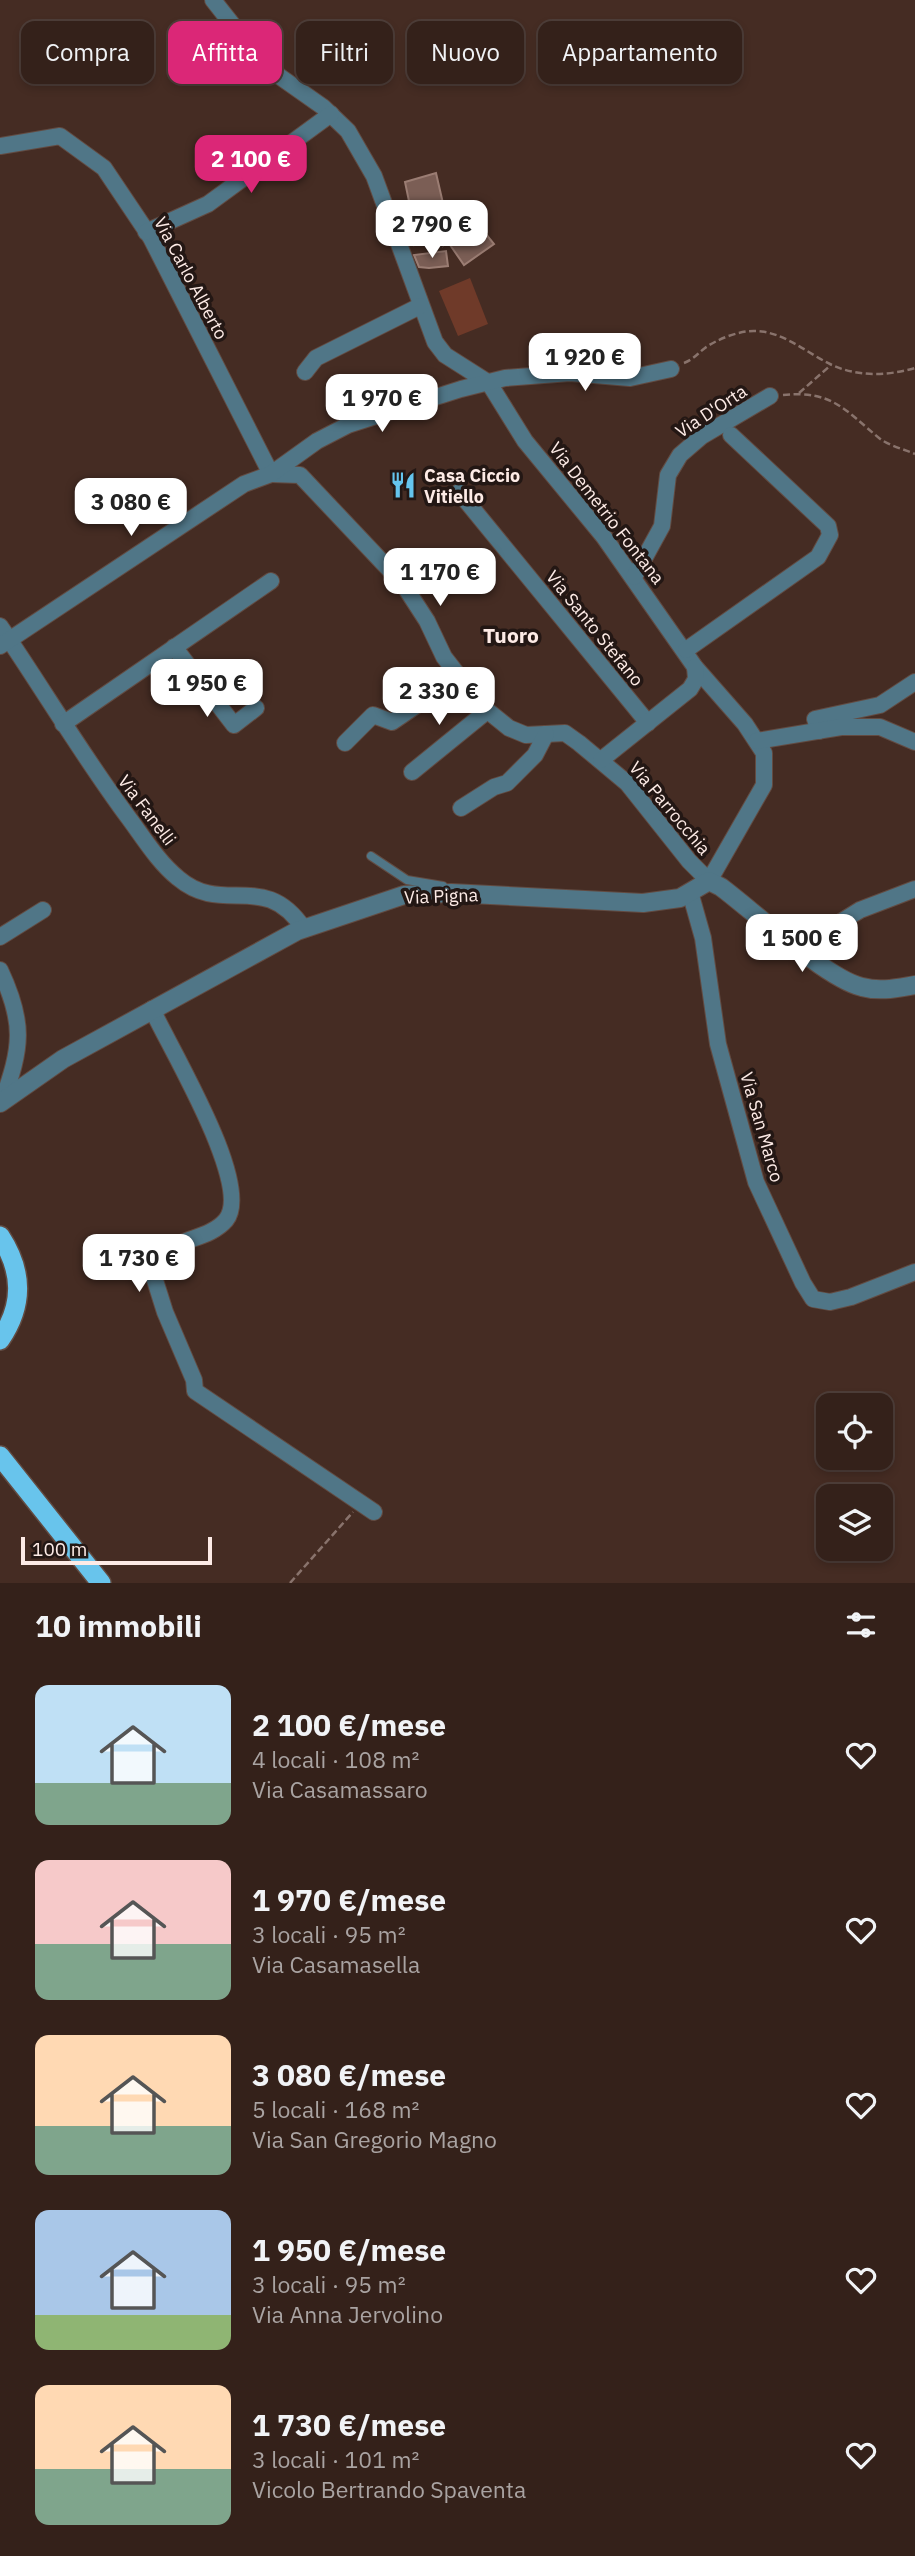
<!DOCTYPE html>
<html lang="it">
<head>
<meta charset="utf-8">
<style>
  body { margin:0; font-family:"IBM Plex Sans",sans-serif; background:#3f2e27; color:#f1f3f6; height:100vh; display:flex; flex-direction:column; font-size:26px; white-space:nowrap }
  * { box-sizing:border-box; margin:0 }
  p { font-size:23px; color:#a9a3a2 }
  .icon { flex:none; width:38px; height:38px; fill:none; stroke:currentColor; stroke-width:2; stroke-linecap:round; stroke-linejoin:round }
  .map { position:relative; height:1583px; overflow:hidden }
  .sheet { display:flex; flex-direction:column; background:#34211a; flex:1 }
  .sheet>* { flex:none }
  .top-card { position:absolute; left:21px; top:21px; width:873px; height:63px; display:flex; gap:14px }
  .fabs { position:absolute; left:816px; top:1393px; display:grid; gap:14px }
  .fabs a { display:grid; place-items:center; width:77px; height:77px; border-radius:14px; background:#34211a; box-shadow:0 4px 10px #0003,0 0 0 2px #4e3e39; font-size:35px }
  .scale { position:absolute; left:21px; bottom:18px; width:191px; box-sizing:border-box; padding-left:7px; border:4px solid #fdebe6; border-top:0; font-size:19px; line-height:24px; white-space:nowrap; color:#fdebe6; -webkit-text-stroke:5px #231714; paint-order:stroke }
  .price { position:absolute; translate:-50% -60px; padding:0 16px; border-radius:14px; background:#fff; color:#222; font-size:23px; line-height:46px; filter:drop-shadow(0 2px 4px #0008) }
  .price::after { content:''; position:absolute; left:50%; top:42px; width:21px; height:16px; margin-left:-10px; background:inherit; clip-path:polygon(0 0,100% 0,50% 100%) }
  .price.active { background:#db2777; color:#fff }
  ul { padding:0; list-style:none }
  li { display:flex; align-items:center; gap:21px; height:175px; padding:0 35px }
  li span { display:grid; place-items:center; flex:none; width:196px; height:140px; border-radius:14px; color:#555 }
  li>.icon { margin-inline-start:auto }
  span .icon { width:84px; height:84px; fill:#fffc; stroke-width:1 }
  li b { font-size:30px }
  h2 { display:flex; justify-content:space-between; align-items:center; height:84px; padding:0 35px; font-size:30px }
  .pill { padding:0 24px; border-radius:14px; background:#34211a; box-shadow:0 4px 10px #0003,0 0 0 2px #4e3e39; font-size:24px; line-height:63px }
  .pill.active { background:#db2777; color:#fff }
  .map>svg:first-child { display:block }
  .green { fill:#6f3a29 }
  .building { fill:#7b5e55; stroke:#9b7d73; stroke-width:2 }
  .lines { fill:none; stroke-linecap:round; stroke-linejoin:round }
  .service-casing { stroke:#624b42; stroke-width:10 }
  .minor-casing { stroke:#624b42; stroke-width:18 }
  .tertiary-casing { stroke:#624b42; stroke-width:20 }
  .trunk-casing { stroke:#624b42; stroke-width:22 }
  .path { stroke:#89736c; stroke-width:2.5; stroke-dasharray:7 3.5; stroke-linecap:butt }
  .service { stroke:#507687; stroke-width:8 }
  .minor { stroke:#507687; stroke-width:16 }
  .tertiary { stroke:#507687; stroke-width:18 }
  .trunk { stroke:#68c4ec; stroke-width:19 }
  .labels { text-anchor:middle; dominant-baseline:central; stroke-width:7; stroke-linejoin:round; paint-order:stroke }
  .street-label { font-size:18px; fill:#fdebe6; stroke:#231714 }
  .poi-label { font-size:18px; font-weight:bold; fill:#fdebe6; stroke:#231714; text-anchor:start }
  .quarter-label { font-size:21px; font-weight:bold; fill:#fdebe6; stroke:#231714 }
</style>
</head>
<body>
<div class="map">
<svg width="915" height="1583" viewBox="0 0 915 1583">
  <rect width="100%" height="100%" fill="#452c23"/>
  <path class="green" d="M470,278L488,324L458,336L439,291Z"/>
  <g class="building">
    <path d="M436,173L445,212L409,220L406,206H410L405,182Z"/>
    <path d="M473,218L494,244L464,265L441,232L459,219L464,225Z"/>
    <path d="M446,251L448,266L429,268L419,267L414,255Z"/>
  </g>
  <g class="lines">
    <g class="service-casing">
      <path id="service" d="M371,856L407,880L443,886"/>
    </g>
    <g class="minor-casing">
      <g id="minor">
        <path d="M213,0L254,52L279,76L323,107L348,131L374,176L435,342L445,355L489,383"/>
        <path d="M0,146L60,136L104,168L151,238L271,474"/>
        <path d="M146,232L208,204L331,114"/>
        <path d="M305,372L316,358L420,306"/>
        <path d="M271,474L300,475L403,584L427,621L444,657L483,707L509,728L526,735L565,733L579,743L627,783L689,861L709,881L764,785V753L745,724L695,667L604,537L525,441L489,383"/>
        <path d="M459,492L648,723"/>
        <path d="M634,577L662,526L668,475L680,455L702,436L770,396"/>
        <path d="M0,626C43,689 82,755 128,817C143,837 158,862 178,878C224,917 264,869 304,929"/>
        <path d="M0,646L244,484L271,474L317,441L348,425L461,389L505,378L570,373L630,378L671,369"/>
        <path d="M174,647L234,725L256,708"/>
        <path d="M686,650L818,557L830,535L828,526L731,435"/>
        <path d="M63,724L271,581"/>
        <path d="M819,731L815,719L880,705L915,682"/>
        <path d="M757,741L841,727H880L915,742"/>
        <path d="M345,743L373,715L392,722L458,677"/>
        <path d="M601,760L690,689L696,679L695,667"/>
        <path d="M412,772L487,711"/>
        <path d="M461,808L494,787L507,783L535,755L546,734"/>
        <path d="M690,892L703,938L718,1044L756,1182L803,1283L813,1299L830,1302L851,1297L915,1272"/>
        <path d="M0,937L43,910"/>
        <path d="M799,948L860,910L915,889"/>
        <path d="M0,970C25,1023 22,1047 2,1102"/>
        <path d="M152,1009C169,1047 254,1186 226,1220C214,1234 195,1237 179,1244C170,1249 161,1257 153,1263V1274L165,1312L194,1380L195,1391L374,1512"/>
      </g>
    </g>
    <g class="tertiary-casing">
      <path id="tertiary" d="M0,1103L63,1059L297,931L404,895L451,893L643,903L680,898L709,881L721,887C753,911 827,979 862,987C880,992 897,988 915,985"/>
    </g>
    <g class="trunk-casing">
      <g id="trunk">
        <path d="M0,1236C23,1271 24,1305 0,1340"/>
        <path d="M0,1456L101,1583"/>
      </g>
    </g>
    <g class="path">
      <path d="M413,245L436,242L443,247"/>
      <path d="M684,363C694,359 697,354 705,348C717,339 741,330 756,331C784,332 807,353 830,364C856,377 888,376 915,368"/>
      <path d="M799,393L831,365"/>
      <path d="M783,395C832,390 845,410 879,438C889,446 904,449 915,454"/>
      <path d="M290,1583L353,1512"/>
    </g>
    <use href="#service" class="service"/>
    <use href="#minor" class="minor"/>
    <use href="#tertiary" class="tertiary"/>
    <use href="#trunk" class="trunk"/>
  </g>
  <defs>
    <g id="restaurant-bare" transform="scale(2.1)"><path d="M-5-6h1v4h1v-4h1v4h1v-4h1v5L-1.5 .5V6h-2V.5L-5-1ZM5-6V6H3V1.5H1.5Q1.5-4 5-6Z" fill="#65c5ee" stroke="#231714" stroke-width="2.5" paint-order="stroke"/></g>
  </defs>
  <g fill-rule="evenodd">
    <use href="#restaurant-bare" x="403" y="485"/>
  </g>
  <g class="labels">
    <g class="street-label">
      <text transform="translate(191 278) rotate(62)">Via Carlo Alberto</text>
      <text transform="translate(711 411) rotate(-33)">Via D'Orta</text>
      <text transform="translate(607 513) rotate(52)">Via Demetrio Fontana</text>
      <text transform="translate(595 628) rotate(51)">Via Santo Stefano</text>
      <text transform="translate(670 808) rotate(50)">Via Parrocchia</text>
      <text transform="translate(147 810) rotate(53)">Via Fanelli</text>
      <text transform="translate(441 896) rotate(-2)">Via Pigna</text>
      <text transform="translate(762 1127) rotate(74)">Via San Marco</text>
    </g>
    <g class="poi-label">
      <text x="424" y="475">Casa Ciccio<tspan x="424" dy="21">Vitiello</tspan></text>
    </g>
    <g class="quarter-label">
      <text x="511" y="635">Tuoro</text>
    </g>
  </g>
</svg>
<div class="fabs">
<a><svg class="icon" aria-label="locate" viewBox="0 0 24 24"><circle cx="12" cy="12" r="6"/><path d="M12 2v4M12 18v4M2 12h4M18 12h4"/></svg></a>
<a><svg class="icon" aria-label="layers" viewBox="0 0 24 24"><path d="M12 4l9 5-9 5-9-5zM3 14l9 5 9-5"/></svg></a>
</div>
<div class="scale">100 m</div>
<b class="price active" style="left:251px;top:195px">2 100 €</b>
<b class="price" style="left:432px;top:260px">2 790 €</b>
<b class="price" style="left:585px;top:393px">1 920 €</b>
<b class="price" style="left:382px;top:434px">1 970 €</b>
<b class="price" style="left:131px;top:538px">3 080 €</b>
<b class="price" style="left:440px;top:608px">1 170 €</b>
<b class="price" style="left:207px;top:719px">1 950 €</b>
<b class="price" style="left:439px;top:727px">2 330 €</b>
<b class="price" style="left:802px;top:974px">1 500 €</b>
<b class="price" style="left:139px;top:1294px">1 730 €</b>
<div class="top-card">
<a class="pill">Compra</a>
<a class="pill active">Affitta</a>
<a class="pill">Filtri</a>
<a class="pill">Nuovo</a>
<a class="pill">Appartamento</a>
</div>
</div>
<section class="sheet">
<h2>10 immobili<svg class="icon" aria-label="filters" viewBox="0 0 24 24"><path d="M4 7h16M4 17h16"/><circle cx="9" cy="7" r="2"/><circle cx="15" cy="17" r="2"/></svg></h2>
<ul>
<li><span style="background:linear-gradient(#bfe0f5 70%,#7fa58c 0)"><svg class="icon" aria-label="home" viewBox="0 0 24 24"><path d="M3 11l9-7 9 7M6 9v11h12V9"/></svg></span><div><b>2 100 €/mese</b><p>4 locali · 108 m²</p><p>Via Casamassaro</p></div><svg class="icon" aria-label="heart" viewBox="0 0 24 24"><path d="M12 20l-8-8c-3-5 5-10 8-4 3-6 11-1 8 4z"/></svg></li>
<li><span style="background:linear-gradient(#f6c9c9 60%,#7fa58c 0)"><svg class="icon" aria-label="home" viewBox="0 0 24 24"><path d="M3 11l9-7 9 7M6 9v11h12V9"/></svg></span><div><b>1 970 €/mese</b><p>3 locali · 95 m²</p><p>Via Casamasella</p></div><svg class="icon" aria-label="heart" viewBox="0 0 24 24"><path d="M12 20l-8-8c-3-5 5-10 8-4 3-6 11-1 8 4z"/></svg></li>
<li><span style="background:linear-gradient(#ffd9b3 65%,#7fa58c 0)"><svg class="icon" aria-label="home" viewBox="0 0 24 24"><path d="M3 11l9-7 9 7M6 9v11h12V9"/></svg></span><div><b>3 080 €/mese</b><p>5 locali · 168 m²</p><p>Via San Gregorio Magno</p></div><svg class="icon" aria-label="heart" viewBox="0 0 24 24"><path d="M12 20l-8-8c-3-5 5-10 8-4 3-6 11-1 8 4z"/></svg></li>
<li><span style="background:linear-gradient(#a9c7e8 75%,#8fb573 0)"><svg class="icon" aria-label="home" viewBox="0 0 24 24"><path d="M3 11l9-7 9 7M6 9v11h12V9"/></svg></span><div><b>1 950 €/mese</b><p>3 locali · 95 m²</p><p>Via Anna Jervolino</p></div><svg class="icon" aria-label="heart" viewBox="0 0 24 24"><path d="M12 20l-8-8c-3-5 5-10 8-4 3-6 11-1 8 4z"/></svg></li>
<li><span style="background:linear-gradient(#ffd9b3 60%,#7fa58c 0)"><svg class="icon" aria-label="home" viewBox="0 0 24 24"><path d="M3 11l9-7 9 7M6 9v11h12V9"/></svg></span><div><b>1 730 €/mese</b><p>3 locali · 101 m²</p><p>Vicolo Bertrando Spaventa</p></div><svg class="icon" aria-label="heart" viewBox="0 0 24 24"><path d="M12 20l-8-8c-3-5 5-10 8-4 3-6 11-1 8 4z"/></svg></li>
</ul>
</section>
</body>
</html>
